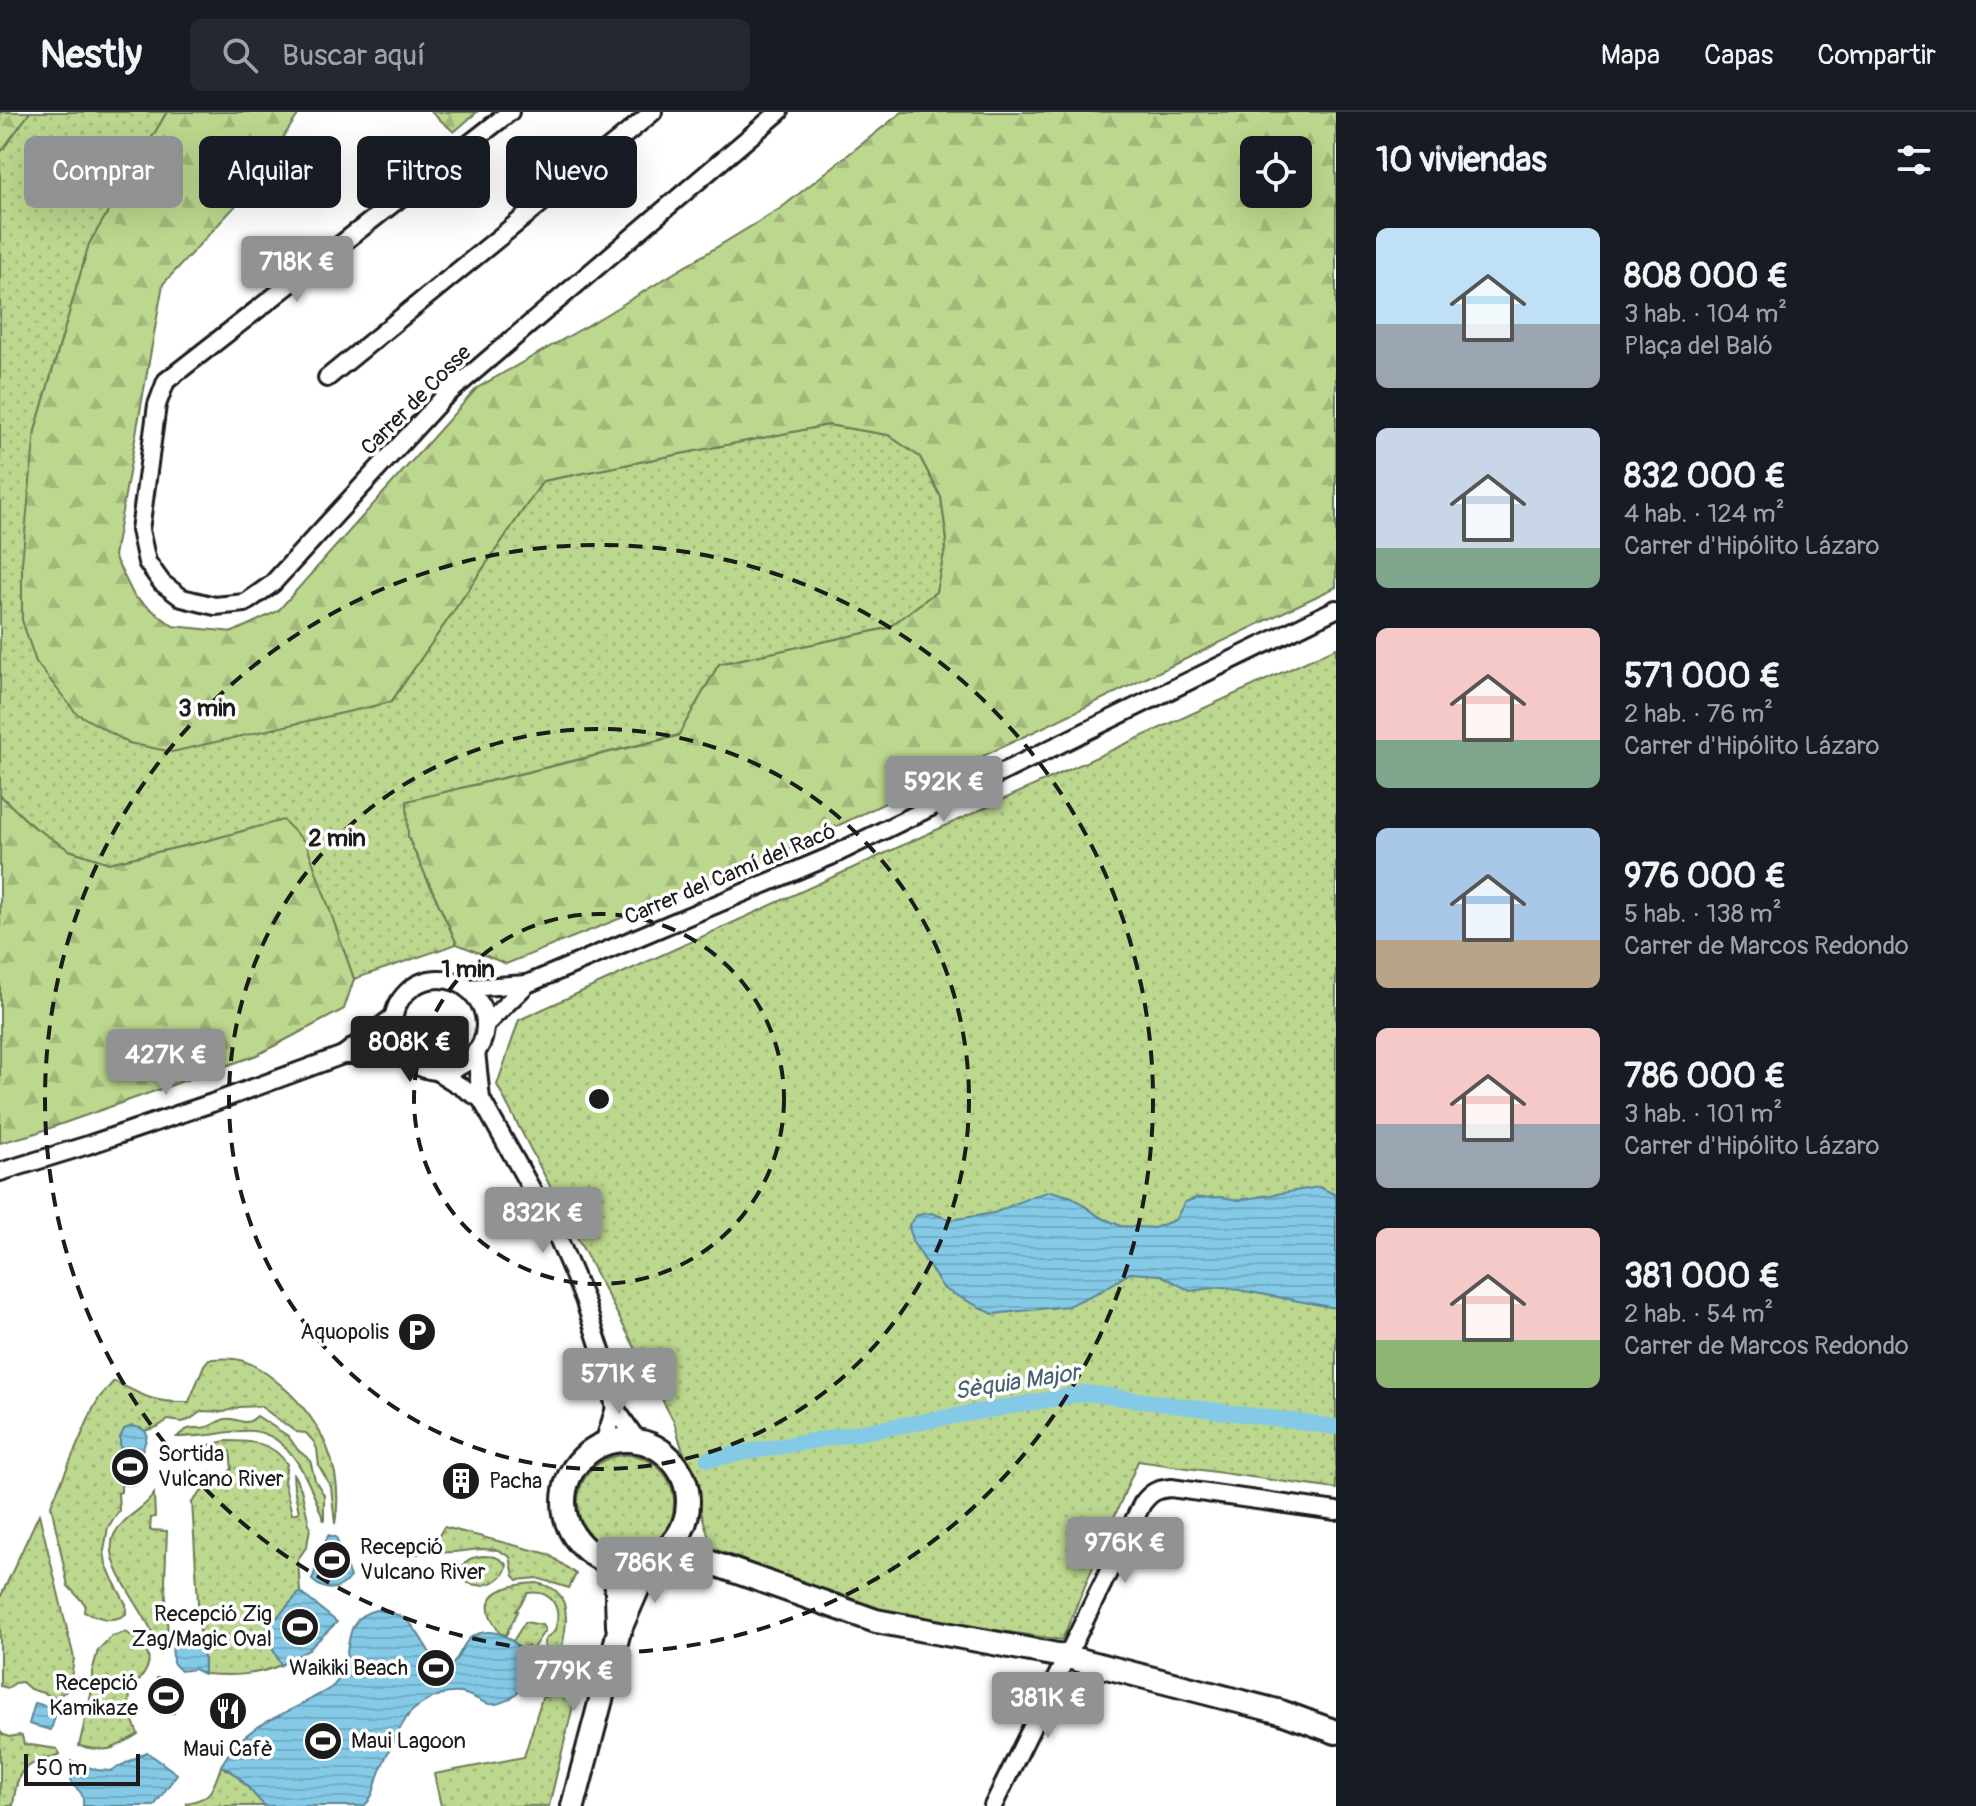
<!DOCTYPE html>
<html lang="es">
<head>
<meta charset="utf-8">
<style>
  body { margin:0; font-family:Pangolin,sans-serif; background:#242831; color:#f1f3f6; height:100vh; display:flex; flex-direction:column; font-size:30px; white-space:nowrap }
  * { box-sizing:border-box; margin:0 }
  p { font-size:26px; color:#9ea1a6 }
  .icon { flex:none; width:44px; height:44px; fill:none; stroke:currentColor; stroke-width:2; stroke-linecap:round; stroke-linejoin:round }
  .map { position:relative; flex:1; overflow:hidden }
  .side { display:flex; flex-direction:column; background:#171b24; width:640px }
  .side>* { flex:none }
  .guide { position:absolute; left:24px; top:24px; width:760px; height:72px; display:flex; gap:16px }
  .controls { position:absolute; left:1240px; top:24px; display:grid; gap:16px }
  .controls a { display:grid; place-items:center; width:72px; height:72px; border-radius:12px; background:#171b24; box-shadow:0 8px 32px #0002; font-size:40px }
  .scale { position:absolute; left:24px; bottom:20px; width:116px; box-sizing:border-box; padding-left:8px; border:4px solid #1c1c1c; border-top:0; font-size:22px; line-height:28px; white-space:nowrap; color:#1c1c1c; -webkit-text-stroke:6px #fff; paint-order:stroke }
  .price { position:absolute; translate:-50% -68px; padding:0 18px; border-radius:8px; background:#919294; color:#fff; font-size:26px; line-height:52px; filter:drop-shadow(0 2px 4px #0008) }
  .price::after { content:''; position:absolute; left:50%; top:48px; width:24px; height:18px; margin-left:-12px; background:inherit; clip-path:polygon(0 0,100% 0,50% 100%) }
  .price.active { background:#222; color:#fff }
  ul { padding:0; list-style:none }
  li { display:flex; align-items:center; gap:24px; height:200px; padding:0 40px }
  li span { display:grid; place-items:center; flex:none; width:224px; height:160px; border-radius:12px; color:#555 }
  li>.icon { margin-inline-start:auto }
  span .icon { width:96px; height:96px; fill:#fffc; stroke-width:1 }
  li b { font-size:34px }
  h2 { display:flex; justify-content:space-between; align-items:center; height:96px; padding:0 40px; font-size:34px }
  .pill { padding:0 28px; border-radius:12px; background:#171b24; box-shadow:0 8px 32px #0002; font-size:28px; line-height:72px }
  .pill.active { background:#919294; color:#fff }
  header { display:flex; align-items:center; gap:48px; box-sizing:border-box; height:112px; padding:0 40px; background:#171b24; border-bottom:2px solid #363941 }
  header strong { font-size:38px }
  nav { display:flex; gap:44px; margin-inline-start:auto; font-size:28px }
  .search { width:560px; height:72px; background:#242831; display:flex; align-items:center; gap:20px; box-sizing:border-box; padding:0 28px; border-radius:12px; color:#9ea1a6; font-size:30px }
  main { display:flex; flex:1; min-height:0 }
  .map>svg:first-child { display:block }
  .grass { fill:url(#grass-dots); stroke:#6c7a55; stroke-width:2 }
  .forest { fill:url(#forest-firs); stroke:#6c7a55; stroke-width:2; fill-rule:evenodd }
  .water { fill:url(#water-rules); stroke:#5a8495; stroke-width:2 }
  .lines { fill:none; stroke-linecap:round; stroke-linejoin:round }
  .canal { stroke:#84cae6; stroke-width:16 }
  .street-casing { stroke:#1c1c1c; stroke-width:22 }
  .secondary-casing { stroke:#1c1c1c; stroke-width:28 }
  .street { stroke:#fff; stroke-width:16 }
  .secondary { stroke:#fff; stroke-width:22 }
  .ring { fill:none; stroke:#1c1c1c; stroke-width:4; stroke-dasharray:14 10 }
  .labels { text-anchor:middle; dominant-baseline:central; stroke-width:7; stroke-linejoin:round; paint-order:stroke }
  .street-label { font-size:22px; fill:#1c1c1c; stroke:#fff }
  .poi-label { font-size:22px; fill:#1c1c1c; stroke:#fff; text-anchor:end }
  .water-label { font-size:24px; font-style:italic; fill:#46626d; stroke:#fff }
  .centre { fill:#1c1c1c; stroke:#fff; stroke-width:4 }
  .ring-label { font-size:24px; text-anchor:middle; font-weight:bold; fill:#1c1c1c; stroke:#fff; stroke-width:7; stroke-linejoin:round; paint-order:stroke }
</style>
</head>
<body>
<header>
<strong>Nestly</strong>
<div class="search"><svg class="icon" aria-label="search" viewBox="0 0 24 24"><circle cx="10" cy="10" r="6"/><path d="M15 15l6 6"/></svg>Buscar aquí</div>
<nav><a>Mapa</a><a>Capas</a><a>Compartir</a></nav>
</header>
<main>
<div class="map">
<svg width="1336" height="1694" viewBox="0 0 1336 1694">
  <defs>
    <pattern id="grass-dots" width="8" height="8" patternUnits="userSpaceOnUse" patternTransform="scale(2)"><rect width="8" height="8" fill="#bcd78e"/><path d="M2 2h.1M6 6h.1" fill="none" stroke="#a1b87a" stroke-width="1.8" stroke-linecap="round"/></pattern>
    <pattern id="forest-firs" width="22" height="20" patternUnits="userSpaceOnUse" patternTransform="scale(2)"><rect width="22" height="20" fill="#bcd78e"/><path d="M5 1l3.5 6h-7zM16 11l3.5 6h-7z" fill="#a1b87a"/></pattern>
    <pattern id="water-rules" width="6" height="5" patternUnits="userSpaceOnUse" patternTransform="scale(2)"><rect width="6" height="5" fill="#84cae6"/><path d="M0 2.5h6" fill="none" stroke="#71adc5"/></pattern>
  </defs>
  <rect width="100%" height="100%" fill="#fff"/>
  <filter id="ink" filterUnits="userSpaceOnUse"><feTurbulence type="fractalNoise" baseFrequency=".0125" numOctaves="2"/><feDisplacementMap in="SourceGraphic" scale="16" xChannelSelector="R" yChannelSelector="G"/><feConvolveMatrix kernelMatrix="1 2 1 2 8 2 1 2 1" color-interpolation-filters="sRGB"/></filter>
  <g filter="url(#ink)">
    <g class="grass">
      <path d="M30,0H167L89,133L35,319L22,508L391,590L543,369L828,313L888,323L920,345L941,385L947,428L936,480L888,516L719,552L679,623L408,689V725L457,832L354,867L306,732L283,709L202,730L109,751L69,738L31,713L0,683V41Z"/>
      <path d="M1336,536V1377L1138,1349L1062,1528L880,1501L712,1436L674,1310L497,973L519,908Z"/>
      <path d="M209,1247C219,1247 231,1245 240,1248C256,1252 270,1264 282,1274C322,1309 345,1358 335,1412L331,1375L319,1354L317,1337L314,1330L306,1321L296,1320L260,1294L239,1295L224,1300L202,1299L189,1308L182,1310L168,1308L157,1315L144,1319L141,1316L120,1326L121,1380L118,1381L119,1399L108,1415L104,1439L106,1452L113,1468L126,1492V1502C112,1512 98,1505 84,1500L85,1492L68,1474L51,1393L92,1299L99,1286L114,1269C145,1285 154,1291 189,1290L204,1253Z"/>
      <path d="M257,1304L288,1324L298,1338L310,1348L315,1368L324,1383V1409C311,1376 295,1324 253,1319C238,1318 223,1321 209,1323C198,1324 187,1325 177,1325C190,1312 192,1318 207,1315C214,1313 219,1308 226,1307C240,1305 243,1317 257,1304Z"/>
      <path d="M225,1329C250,1329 272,1329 287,1352L284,1369L292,1402L299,1400L294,1376L293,1361L301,1377L310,1416L307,1434L298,1447L300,1480L264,1520L281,1553C255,1564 232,1564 204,1562L203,1524L200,1523L192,1390L205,1376L199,1370L210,1360L216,1370L232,1357L230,1339L203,1335Z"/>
      <circle cx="626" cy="1391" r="48"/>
      <path d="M154,1382L155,1405L151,1406L150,1418L167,1419L165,1467L168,1525L155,1527C146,1498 101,1453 114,1423C122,1405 144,1398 154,1382Z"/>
      <path d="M39,1402L74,1546L70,1573L65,1580L56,1585L30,1577L22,1570L15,1571L8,1576L0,1574V1486Z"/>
      <path d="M444,1415L548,1442L576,1462L569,1476L537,1466L518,1468L514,1464L510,1445L498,1438L481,1437L454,1440L406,1442L411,1438L433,1434Z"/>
      <path d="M483,1444C494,1444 499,1445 507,1453C505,1470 479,1479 465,1469C458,1463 462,1451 470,1447C474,1445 479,1445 483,1444Z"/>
      <path d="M537,1471C543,1473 551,1474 556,1479C573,1494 564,1525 560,1545L546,1544C543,1528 542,1528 554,1520C563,1498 553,1477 528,1481L516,1499H518L506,1523L499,1521C497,1515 492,1510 490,1503C481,1476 518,1472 537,1471Z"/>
      <path d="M525,1510L542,1513L545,1518L531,1539L528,1534L520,1536L513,1529Z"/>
      <path d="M126,1520C138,1528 154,1539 147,1556C143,1566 133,1574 130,1584C127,1597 134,1611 138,1622C112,1638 110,1641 79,1634L92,1578V1560L98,1538L112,1524Z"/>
      <path d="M570,1548H584L549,1694H441L434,1662L524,1645L542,1586L556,1581Z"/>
      <path d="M0,1619L2,1622L9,1625L19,1623L22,1624L24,1632L57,1637L60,1642C23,1655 18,1652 13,1694H0Z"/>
      <path d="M221,1654L234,1661L265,1694H186V1691C212,1687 213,1677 221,1654Z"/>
    </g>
    <g class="forest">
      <path d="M0,0H30L0,41Z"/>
      <path d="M167,0H300L241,88L163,172L114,444L134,484L173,514L233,520L278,499L477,276L597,208L781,96L902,0H1336V475L764,749L506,852L457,832L408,725L407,689L678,624L719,552L888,516L936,480L947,428L941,385L920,345L888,323L828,313L543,369L391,590L172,640L129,631L76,601L36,550L22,508V451L35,319L89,132ZM1254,38H1298V82H1254Z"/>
      <path d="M431,0H477L454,20Z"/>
      <path d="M0,683L31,713L69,738L109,751L202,730L283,708L306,731L354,867L344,897L257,943L33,1022L0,1031Z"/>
    </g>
    <g class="water">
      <path d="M1319,1075L1336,1083V1196L1223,1175L1190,1179L1161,1163L1130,1161L1101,1179L1068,1194L993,1202L944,1177L912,1129L909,1113L917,1103L932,1101L950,1108L969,1105L994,1101L1031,1085L1051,1079L1072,1085L1100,1105L1121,1114L1154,1116L1175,1108L1185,1090L1196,1086L1221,1085L1239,1088Z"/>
      <path d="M132,1314C158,1318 142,1331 141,1344C139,1353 139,1363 138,1372L121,1373L120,1326L124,1317Z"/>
      <path d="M328,1423L336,1425L350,1465C339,1480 325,1480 312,1468Z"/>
      <path d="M300,1480L337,1510L307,1539L281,1553L264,1520Z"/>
      <path d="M376,1498C382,1499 389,1500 395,1502C420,1510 423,1540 442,1554L453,1552C459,1545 463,1532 470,1526C498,1506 538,1540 524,1571C518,1583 503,1594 489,1592C480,1590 471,1582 460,1581C448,1580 435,1584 425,1590C420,1593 414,1597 410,1601C400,1613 382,1652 377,1667C374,1678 373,1686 364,1694H265C252,1682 238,1659 221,1654L222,1652C244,1613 275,1608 311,1587C318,1583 327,1579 333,1574C358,1550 335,1507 376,1498Z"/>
      <path d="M203,1523L204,1562L194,1557L181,1559L173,1551L172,1524Z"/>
      <path d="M157,1566H172L174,1601L160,1602Z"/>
      <path d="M35,1591L57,1597L51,1618L29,1612Z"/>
      <path d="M147,1640L177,1662L154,1694H83C84,1683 81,1679 72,1673L70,1657L71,1649L97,1658L111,1659Z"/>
    </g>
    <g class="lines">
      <path class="canal" d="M708,1347L1086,1281L1336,1315"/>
      <g class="street-casing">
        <g id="street">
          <path d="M510,0L166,269L157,293L140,418L147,450L162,471L182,486L215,494L245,491L272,472L443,286L779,0"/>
          <path d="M327,266L653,0"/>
          <circle cx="439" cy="913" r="46"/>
          <path d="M527,872L831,744L1336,497"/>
          <path d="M466,876L527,872L485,913"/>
          <path d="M476,939L481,987L555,1119L584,1187L602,1242L615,1296L637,1328"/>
          <path d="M343,943H405"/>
          <path d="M436,959L481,987"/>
          <path d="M0,1060L88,1033L212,991L343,943L393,905"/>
          <path d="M604,1331L615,1296"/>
          <path d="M993,1694L1142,1392C1151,1380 1157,1377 1171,1376L1336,1399"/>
        </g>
      </g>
      <g class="secondary-casing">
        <g id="secondary">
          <circle cx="626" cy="1390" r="62"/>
          <path d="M662,1441L706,1449L876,1509L1068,1545L1281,1600L1336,1620"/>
          <path d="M616,1452L618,1514"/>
          <path d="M573,1694L619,1519L650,1448"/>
        </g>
      </g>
      <use href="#street" class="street"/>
      <use href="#secondary" class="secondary"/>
    </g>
  </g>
  <g class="ring">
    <circle cx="599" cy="987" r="185"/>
    <circle cx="599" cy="987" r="370"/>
    <circle cx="599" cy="987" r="554"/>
  </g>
  <defs>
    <g id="parking-disc" transform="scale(2)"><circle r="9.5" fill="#1c1c1c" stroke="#fff"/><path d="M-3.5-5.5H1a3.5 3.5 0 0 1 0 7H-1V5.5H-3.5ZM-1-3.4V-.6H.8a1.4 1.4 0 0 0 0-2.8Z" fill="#fff"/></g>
    <g id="stadium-disc" transform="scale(2)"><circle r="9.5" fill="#1c1c1c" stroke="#fff"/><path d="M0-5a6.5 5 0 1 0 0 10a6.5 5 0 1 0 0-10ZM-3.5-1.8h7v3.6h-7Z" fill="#fff"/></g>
    <g id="building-disc" transform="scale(2)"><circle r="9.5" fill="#1c1c1c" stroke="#fff"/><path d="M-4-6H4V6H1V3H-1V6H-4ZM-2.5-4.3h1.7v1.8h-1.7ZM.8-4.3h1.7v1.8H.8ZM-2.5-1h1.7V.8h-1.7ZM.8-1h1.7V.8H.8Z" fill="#fff"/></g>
    <g id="restaurant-disc" transform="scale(2)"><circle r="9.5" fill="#1c1c1c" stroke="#fff"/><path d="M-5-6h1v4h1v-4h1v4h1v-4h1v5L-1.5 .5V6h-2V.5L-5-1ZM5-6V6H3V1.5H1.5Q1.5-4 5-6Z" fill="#fff"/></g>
  </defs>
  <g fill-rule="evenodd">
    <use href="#parking-disc" x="417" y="1220"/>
    <use href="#stadium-disc" x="130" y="1355"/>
    <use href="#building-disc" x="461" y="1369"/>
    <use href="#stadium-disc" x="332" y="1448"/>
    <use href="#stadium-disc" x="300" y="1515"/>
    <use href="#stadium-disc" x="436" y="1556"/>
    <use href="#stadium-disc" x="166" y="1584"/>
    <use href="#restaurant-disc" x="228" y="1599"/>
    <use href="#stadium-disc" x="323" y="1629"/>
  </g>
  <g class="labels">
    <g class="street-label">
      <text transform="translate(416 288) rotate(-45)">Carrer de Cosse</text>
      <text transform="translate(730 762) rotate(-23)">Carrer del Camí del Racó</text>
    </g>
    <g class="poi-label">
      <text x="389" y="1220">Aquopolis</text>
      <text x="158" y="1342" text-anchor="start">Sortida<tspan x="158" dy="25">Vulcano River</tspan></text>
      <text x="489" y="1369" text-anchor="start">Pacha</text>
      <text x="360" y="1435" text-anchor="start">Recepció<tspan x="360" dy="25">Vulcano River</tspan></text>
      <text x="272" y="1502">Recepció Zig<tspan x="272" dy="25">Zag/Magic Oval</tspan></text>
      <text x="408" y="1556">Waikiki Beach</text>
      <text x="138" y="1571">Recepció<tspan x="138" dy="25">Kamikaze</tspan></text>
      <text x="351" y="1629" text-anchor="start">Maui Lagoon</text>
      <text x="228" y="1637" text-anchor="middle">Maui Cafè</text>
    </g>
    <g class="water-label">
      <text transform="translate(1017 1270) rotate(-9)">Sèquia Major</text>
    </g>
  </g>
  <circle cx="599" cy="987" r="12" class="centre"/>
  <g class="ring-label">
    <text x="207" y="604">3 min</text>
    <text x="337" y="734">2 min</text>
    <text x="468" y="865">1 min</text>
  </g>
</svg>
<div class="controls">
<a><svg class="icon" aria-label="locate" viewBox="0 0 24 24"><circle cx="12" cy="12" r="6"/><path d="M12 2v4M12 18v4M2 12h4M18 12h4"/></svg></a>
</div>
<div class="scale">50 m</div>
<b class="price" style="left:297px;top:192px">718K €</b>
<b class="price" style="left:944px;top:712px">592K €</b>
<b class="price active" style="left:410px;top:972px">808K €</b>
<b class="price" style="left:166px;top:985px">427K €</b>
<b class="price" style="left:543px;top:1143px">832K €</b>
<b class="price" style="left:619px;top:1304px">571K €</b>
<b class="price" style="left:1125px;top:1473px">976K €</b>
<b class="price" style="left:655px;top:1493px">786K €</b>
<b class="price" style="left:574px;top:1601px">779K €</b>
<b class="price" style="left:1048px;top:1628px">381K €</b>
<div class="guide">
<a class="pill active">Comprar</a>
<a class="pill">Alquilar</a>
<a class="pill">Filtros</a>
<a class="pill">Nuevo</a>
</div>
</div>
<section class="side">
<h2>10 viviendas<svg class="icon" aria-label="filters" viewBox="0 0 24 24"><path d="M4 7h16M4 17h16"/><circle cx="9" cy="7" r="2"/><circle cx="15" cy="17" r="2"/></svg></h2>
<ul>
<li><span style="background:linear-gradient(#bfe0f5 60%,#9aa5b1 0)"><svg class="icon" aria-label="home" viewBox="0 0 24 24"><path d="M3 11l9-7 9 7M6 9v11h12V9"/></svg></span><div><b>808 000 €</b><p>3 hab. · 104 m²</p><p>Plaça del Baló</p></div></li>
<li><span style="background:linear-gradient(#c9d6e8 75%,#7fa58c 0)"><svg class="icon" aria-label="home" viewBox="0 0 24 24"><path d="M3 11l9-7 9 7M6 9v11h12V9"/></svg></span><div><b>832 000 €</b><p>4 hab. · 124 m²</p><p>Carrer d'Hipólito Lázaro</p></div></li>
<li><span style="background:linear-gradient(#f6c9c9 70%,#7fa58c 0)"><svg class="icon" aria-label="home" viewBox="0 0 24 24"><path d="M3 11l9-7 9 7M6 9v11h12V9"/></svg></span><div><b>571 000 €</b><p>2 hab. · 76 m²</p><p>Carrer d'Hipólito Lázaro</p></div></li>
<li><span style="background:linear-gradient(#a9c7e8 70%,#b9a48a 0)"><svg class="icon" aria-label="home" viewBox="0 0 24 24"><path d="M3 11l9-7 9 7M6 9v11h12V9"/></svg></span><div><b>976 000 €</b><p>5 hab. · 138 m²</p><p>Carrer de Marcos Redondo</p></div></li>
<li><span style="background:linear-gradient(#f6c9c9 60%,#9aa5b1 0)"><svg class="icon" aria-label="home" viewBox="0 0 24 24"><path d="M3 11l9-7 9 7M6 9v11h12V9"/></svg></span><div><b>786 000 €</b><p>3 hab. · 101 m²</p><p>Carrer d'Hipólito Lázaro</p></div></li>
<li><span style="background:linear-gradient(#f6c9c9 70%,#8fb573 0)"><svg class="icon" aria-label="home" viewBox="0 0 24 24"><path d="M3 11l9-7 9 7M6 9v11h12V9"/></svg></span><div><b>381 000 €</b><p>2 hab. · 54 m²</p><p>Carrer de Marcos Redondo</p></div></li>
</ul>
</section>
</main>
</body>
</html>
